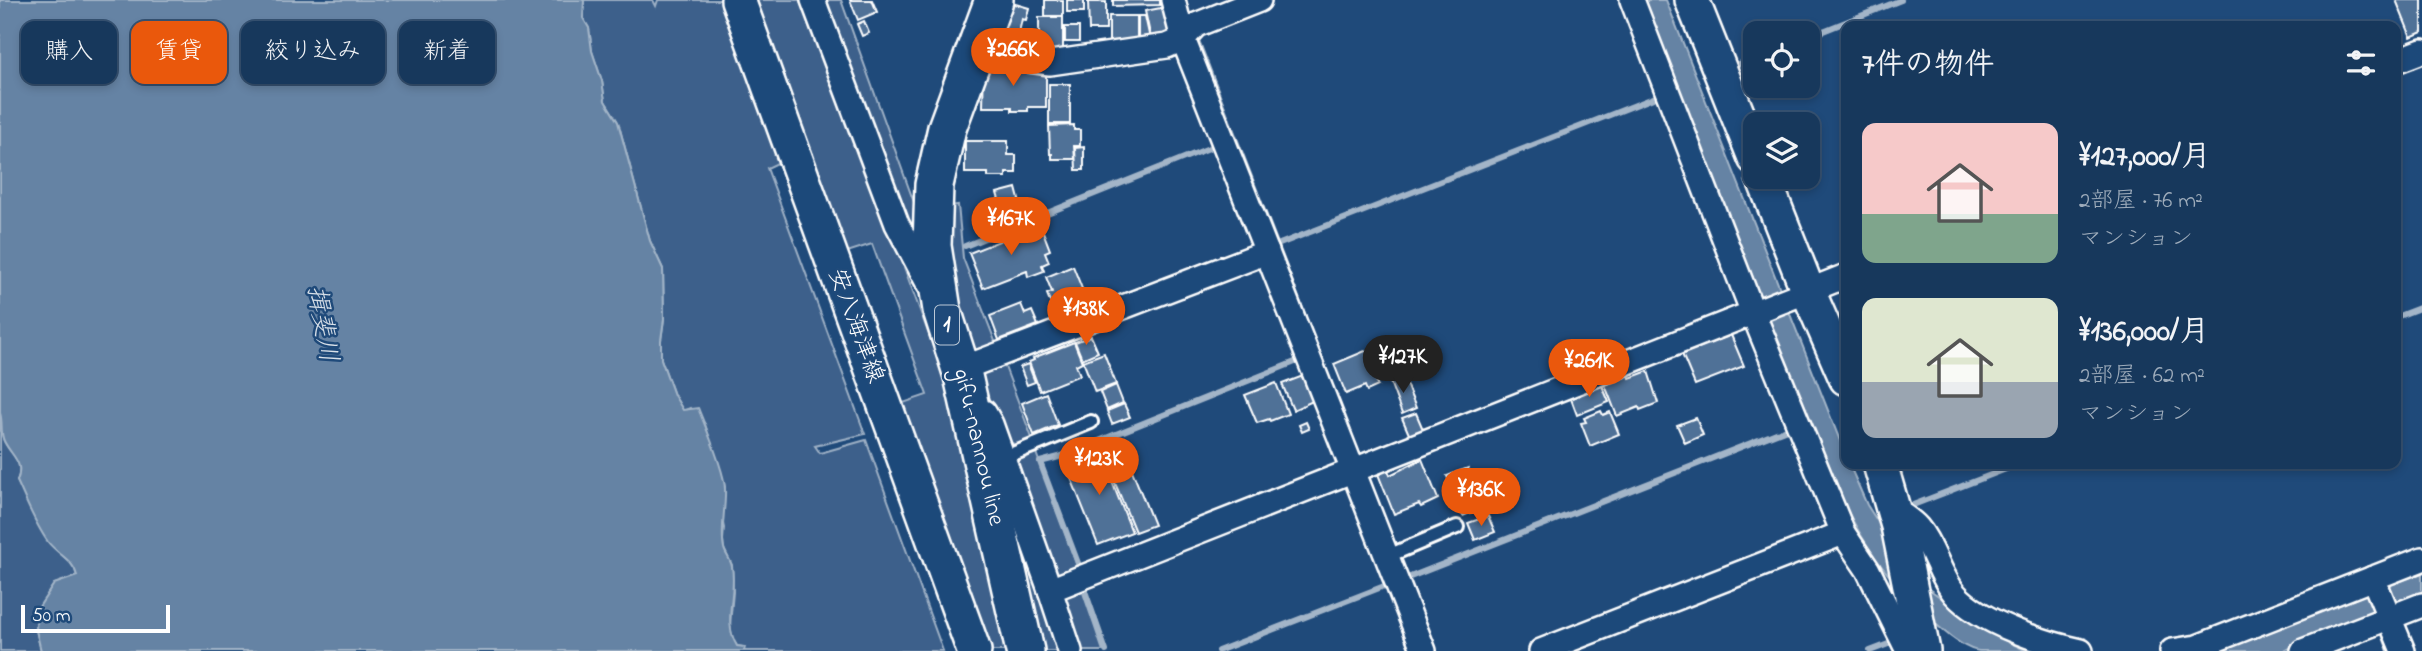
<!DOCTYPE html>
<html lang="ja">
<head>
<meta charset="utf-8">
<style>
  body { margin:0; font-family:"Indie Flower","Klee One",sans-serif; background:#244365; color:#f1f3f6; height:100vh; display:flex; flex-direction:column; font-size:26px; white-space:nowrap }
  * { box-sizing:border-box; margin:0 }
  p { font-size:23px; color:#9eacbb }
  .icon { flex:none; width:38px; height:38px; fill:none; stroke:currentColor; stroke-width:2; stroke-linecap:round; stroke-linejoin:round }
  .map { position:relative; flex:1; overflow:hidden }
  .sheet { position:absolute; left:1841px; top:21px; width:560px; height:448px; display:flex; flex-direction:column; background:#17385c; border-radius:14px; box-shadow:0 4px 10px #0003,0 0 0 2px #365272 }
  .sheet>* { flex:none }
  .guide { position:absolute; left:21px; top:21px; width:665px; height:63px; display:flex; gap:14px }
  .buttons { position:absolute; left:1743px; top:21px; display:grid; gap:14px }
  .buttons a { display:grid; place-items:center; width:77px; height:77px; border-radius:14px; background:#17385c; box-shadow:0 4px 10px #0003,0 0 0 2px #365272; font-size:35px }
  .scale { position:absolute; left:21px; bottom:18px; width:149px; box-sizing:border-box; padding-left:7px; border:4px solid #fff; border-top:0; font-size:19px; line-height:24px; white-space:nowrap; color:#fff; -webkit-text-stroke:5px #1f4a7a; paint-order:stroke }
  .price { position:absolute; translate:-50% -60px; padding:0 16px; border-radius:24px; background:#ea580c; color:#fff; font-size:23px; line-height:46px; filter:drop-shadow(0 2px 4px #0008) }
  .price::after { content:''; position:absolute; left:50%; top:42px; width:21px; height:16px; margin-left:-10px; background:inherit; clip-path:polygon(0 0,100% 0,50% 100%) }
  .price.active { background:#222; color:#fff }
  ul { padding:0; list-style:none }
  li { display:flex; align-items:center; gap:21px; height:175px; padding:0 21px }
  li span { display:grid; place-items:center; flex:none; width:196px; height:140px; border-radius:14px; color:#555 }
  li>.icon { margin-inline-start:auto }
  span .icon { width:84px; height:84px; fill:#fffc; stroke-width:1 }
  li b { font-size:30px }
  h2 { display:flex; justify-content:space-between; align-items:center; height:84px; padding:0 21px; font-size:30px }
  .pill { padding:0 24px; border-radius:14px; background:#17385c; box-shadow:0 4px 10px #0003,0 0 0 2px #365272; font-size:24px; line-height:63px }
  .pill.active { background:#ea580c; color:#fff }
  .map>svg:first-child { display:block }
  .green { fill:#3c618b; stroke:#9eb0c5; stroke-width:2 }
  .water { fill:#6583a4; stroke:#a3b5c8; stroke-width:2 }
  .lines { fill:none; stroke-linecap:round; stroke-linejoin:round }
  .stream { stroke:#a3b5c8; stroke-width:6 }
  .building { fill:#507197; stroke:#fff; stroke-width:2 }
  .lane-casing { stroke:#fff; stroke-width:18 }
  .street-casing { stroke:#fff; stroke-width:28 }
  .secondary-casing { stroke:#fff; stroke-width:38 }
  .primary-casing { stroke:#fff; stroke-width:42 }
  .lane { stroke:#1f4a7a; stroke-width:12 }
  .street { stroke:#1f4a7a; stroke-width:23 }
  .secondary { stroke:#1f4a7a; stroke-width:33 }
  .primary { stroke:#1f4a7a; stroke-width:37 }
  .labels { text-anchor:middle; dominant-baseline:central; stroke-width:5; stroke-linejoin:round; paint-order:stroke }
  .shield { fill:#1f4a7a; stroke:#bcc9d7; stroke-width:2 }
  .shield-label { font-size:23px; font-weight:bold; fill:#fff }
  .street-label { font-size:24px; fill:#fff; stroke:#1f4a7a }
  .water-label { font-size:26px; font-style:italic; fill:#d8e0e8; stroke:#1f4a7a }
</style>
</head>
<body>
<div class="map">
<svg width="2422" height="651" viewBox="0 0 2422 651">
  <rect width="100%" height="100%" fill="#1f4a7a"/>
  <filter id="ink" filterUnits="userSpaceOnUse"><feTurbulence type="fractalNoise" baseFrequency=".0143" numOctaves="2"/><feDisplacementMap in="SourceGraphic" scale="14" xChannelSelector="R" yChannelSelector="G"/><feConvolveMatrix kernelMatrix="1 2 1 2 8 2 1 2 1" color-interpolation-filters="sRGB"/></filter>
  <g filter="url(#ink)">
    <g class="green">
      <path d="M584,0H653L656,6L658,0H725L784,160L767,168L865,434L815,446L820,453L866,440L943,651H744V647L737,646L732,638L730,625L733,592L732,565L724,549L723,540L724,528L722,519L725,487L705,424L690,408L683,411L674,395L661,359V340L664,319L663,269L650,241L618,122L605,101L602,81L592,51L589,28L583,18Z"/>
      <path d="M749,0H806L966,436L1012,651H986L897,405L927,395L872,244L841,254Z"/>
      <path d="M821,0H841L921,222L911,227L903,221Z"/>
      <path d="M958,205L963,258L998,349L970,353L944,258L951,206Z"/>
      <path d="M1002,359L1032,438L1017,445L1003,440L981,377L987,366Z"/>
      <path d="M0,413C3,421 0,433 4,441C12,456 25,462 17,481L49,543L74,566L77,576L54,584L37,610L36,630L41,651H0Z"/>
      <path d="M994,447L1065,651H1036Z"/>
      <path d="M1035,450L1079,572L1062,579L1051,573L1012,468L1017,456Z"/>
      <path d="M1080,584L1103,651H1076L1059,602L1067,589Z"/>
    </g>
    <g class="water">
      <path d="M0,0H584L583,18L589,28L592,51L602,81L605,101L618,122L650,241L663,269L664,319L661,340V359L674,395L683,410L698,408C705,425 725,472 725,489C726,508 720,529 724,548C725,554 731,560 732,567C737,593 722,622 737,646L745,647L744,651H41L36,630L37,610L54,584L77,576C73,559 58,555 48,542C35,524 26,501 17,481C25,462 11,456 4,441C0,433 3,421 0,413Z"/>
      <path d="M1643,0H1666L1846,456V464H1849L1867,505L1885,533L1926,587L1992,634L2027,651C2012,651 1994,651 1979,651C1965,649 1948,635 1938,626C1889,583 1867,550 1838,493Z"/>
      <path d="M2422,573V596L2283,651H2220Z"/>
    </g>
    <g class="lines">
      <g class="stream">
        <path d="M1808,37L1901,0"/>
        <path d="M1196,38L1304,316"/>
        <path d="M1734,66L1755,58"/>
        <path d="M1277,245L1661,95"/>
        <path d="M965,246L1214,146"/>
        <path d="M2396,317L2422,307"/>
        <path d="M1913,505L2019,464"/>
        <path d="M1081,571L1040,462L1059,457L1300,360"/>
        <path d="M1403,575L1405,579L1792,427"/>
        <path d="M1085,591L1106,651"/>
        <path d="M2384,634L2390,651"/>
        <path d="M1218,651L1387,585"/>
        <path d="M1870,651L1891,643"/>
      </g>
    </g>
    <g class="building">
      <path d="M850,0H872L877,12L858,20Z"/>
      <rect x="1045" y="0" width="18" height="16"/>
      <rect x="1067" y="0" width="17" height="12"/>
      <path d="M1113,0H1160V5L1113,6Z"/>
      <path d="M2396,0H2422V32L2411,37Z"/>
      <path d="M1005,1L1029,8L1026,20L1022,19L1017,41L997,36Z"/>
      <path d="M1088,2H1106V30H1089Z"/>
      <path d="M1166,7L1171,35L1151,39L1145,11Z"/>
      <path d="M1109,16H1137V40L1109,41Z"/>
      <path d="M1138,16H1145L1150,39H1138Z"/>
      <rect x="1039" y="17" width="24" height="35"/>
      <path d="M864,21L869,33L862,36L857,24Z"/>
      <rect x="1065" y="27" width="14" height="15"/>
      <path d="M984,63H996V68H1021V72H1046V107H1028V111H1012V107H983Z"/>
      <rect x="1049" y="84" width="21" height="40"/>
      <path d="M1074,125V130H1080V146H1074L1075,159H1052V154H1050L1049,126Z"/>
      <path d="M965,141H1008V155H1016V173H1006V177H988V173H965Z"/>
      <path d="M1084,147V170H1076L1075,148Z"/>
      <path d="M1016,188L1023,215L1005,220L997,193Z"/>
      <path d="M1035,227L1037,231L1042,229L1050,250L1045,252L1049,262L1042,265L1044,271L1028,277L1027,271L983,288L969,253Z"/>
      <path d="M1073,266L1090,309L1063,319L1056,302L1051,304L1047,294L1052,292L1046,277Z"/>
      <path d="M1021,304L1025,314L1032,311L1038,325L999,340L990,316Z"/>
      <path d="M1731,335L1744,366L1695,385L1682,354Z"/>
      <path d="M1091,336L1098,352L1082,359L1075,342Z"/>
      <path d="M1389,341L1400,368L1397,369L1399,372L1376,382L1378,386L1367,391L1365,386L1346,394L1334,364Z"/>
      <path d="M1074,342L1082,362L1076,365L1080,375L1040,391L1029,362L1034,360L1033,358Z"/>
      <path d="M1104,353L1116,384L1095,392L1083,361Z"/>
      <path d="M1028,364L1035,382L1027,385L1020,367Z"/>
      <path d="M1648,371L1658,403L1640,410L1639,407L1617,416L1605,385L1629,375L1630,378Z"/>
      <path d="M1303,376L1313,401L1293,410L1282,384Z"/>
      <path d="M1403,377L1416,408L1402,414L1390,382Z"/>
      <path d="M1276,383L1288,414L1270,421L1269,419L1257,423L1245,395Z"/>
      <path d="M1601,383L1609,402L1577,415L1570,396Z"/>
      <path d="M1116,385L1123,403L1107,410L1100,392Z"/>
      <path d="M1046,393L1058,425L1034,435L1022,403Z"/>
      <path d="M1124,404L1130,417L1112,424L1107,411Z"/>
      <path d="M1601,411L1603,415L1610,412L1619,434L1590,446L1581,423L1586,422L1584,418Z"/>
      <path d="M1416,413L1425,434L1411,439L1402,418Z"/>
      <path d="M1696,418L1703,435L1685,443L1677,425Z"/>
      <path d="M1306,422L1309,429L1302,432L1299,425Z"/>
      <path d="M1123,448L1154,525L1135,532L1104,456Z"/>
      <path d="M1099,449L1132,532L1098,545L1065,463Z"/>
      <path d="M1422,459L1438,499L1421,507L1419,504L1394,514L1378,474L1388,470L1390,475Z"/>
      <path d="M1468,468L1484,507L1463,516L1447,476Z"/>
      <path d="M1488,516L1495,532L1475,540L1468,523Z"/>
    </g>
    <g class="lines">
      <g class="lane-casing">
        <g id="lane">
          <path d="M1003,458L1091,422"/>
          <path d="M1388,556L1457,527"/>
        </g>
      </g>
      <g class="street-casing">
        <g id="street">
          <path d="M813,0L897,224L929,285"/>
          <path d="M1173,0L1183,39L1424,651"/>
          <path d="M1632,0L1753,313L1843,533L1868,570L1908,651"/>
          <path d="M975,53L1050,63L1167,46L1183,39L1196,25L1259,0"/>
          <path d="M2396,61L2422,51"/>
          <path d="M961,369L1267,252"/>
          <path d="M984,412L991,424L1050,590L1070,651"/>
          <path d="M1893,508C1900,514 1911,520 1918,528C1934,547 1939,575 1955,594C1981,623 2044,643 2081,651"/>
          <path d="M2373,578L2403,651"/>
          <path d="M1050,590L1846,276"/>
          <path d="M1541,651L1843,533"/>
          <path d="M2172,651L2197,647L2422,559"/>
          <path d="M2303,651L2422,605"/>
        </g>
      </g>
      <g class="secondary-casing">
        <g id="secondary">
          <path d="M738,0L974,651"/>
          <path d="M1692,0L1755,158"/>
          <path d="M1763,177L1808,291L1846,378"/>
          <path d="M1880,464L1898,526L1923,651"/>
        </g>
      </g>
      <g class="primary-casing">
        <path id="primary" d="M994,0L947,128L934,185L932,246L942,310L963,376L1025,651"/>
      </g>
      <use href="#lane" class="lane"/>
      <use href="#street" class="street"/>
      <use href="#secondary" class="secondary"/>
      <use href="#primary" class="primary"/>
    </g>
  </g>
  <g class="labels">
    <rect class="shield" x="935" y="305.5" width="24" height="39" rx="5"/>
    <g class="shield-label">
      <text x="947" y="325">1</text>
    </g>
    <g class="street-label">
      <text transform="translate(855 326) rotate(70)">安八海津線</text>
      <text transform="translate(978 447) rotate(77)">gifu-nannou line</text>
    </g>
    <g class="water-label">
      <text transform="translate(321 324) rotate(80)">揖斐川</text>
    </g>
  </g>
</svg>
<div class="buttons">
<a><svg class="icon" aria-label="locate" viewBox="0 0 24 24"><circle cx="12" cy="12" r="6"/><path d="M12 2v4M12 18v4M2 12h4M18 12h4"/></svg></a>
<a><svg class="icon" aria-label="layers" viewBox="0 0 24 24"><path d="M12 4l9 5-9 5-9-5zM3 14l9 5 9-5"/></svg></a>
</div>
<div class="scale">50 m</div>
<b class="price" style="left:1013px;top:88px">¥266K</b>
<b class="price" style="left:1011px;top:257px">¥167K</b>
<b class="price" style="left:1086px;top:347px">¥138K</b>
<b class="price active" style="left:1403px;top:395px">¥127K</b>
<b class="price" style="left:1589px;top:399px">¥261K</b>
<b class="price" style="left:1099px;top:497px">¥123K</b>
<b class="price" style="left:1481px;top:528px">¥136K</b>
<div class="guide">
<a class="pill">購入</a>
<a class="pill active">賃貸</a>
<a class="pill">絞り込み</a>
<a class="pill">新着</a>
</div>
<section class="sheet">
<h2>7件の物件<svg class="icon" aria-label="filters" viewBox="0 0 24 24"><path d="M4 7h16M4 17h16"/><circle cx="9" cy="7" r="2"/><circle cx="15" cy="17" r="2"/></svg></h2>
<ul>
<li><span style="background:linear-gradient(#f6c9c9 65%,#7fa58c 0)"><svg class="icon" aria-label="home" viewBox="0 0 24 24"><path d="M3 11l9-7 9 7M6 9v11h12V9"/></svg></span><div><b>¥127,000/月</b><p>2部屋 · 76 m²</p><p>マンション</p></div></li>
<li><span style="background:linear-gradient(#dfe7d0 60%,#9aa5b1 0)"><svg class="icon" aria-label="home" viewBox="0 0 24 24"><path d="M3 11l9-7 9 7M6 9v11h12V9"/></svg></span><div><b>¥136,000/月</b><p>2部屋 · 62 m²</p><p>マンション</p></div></li>
</ul>
</section>
</div>
</body>
</html>
